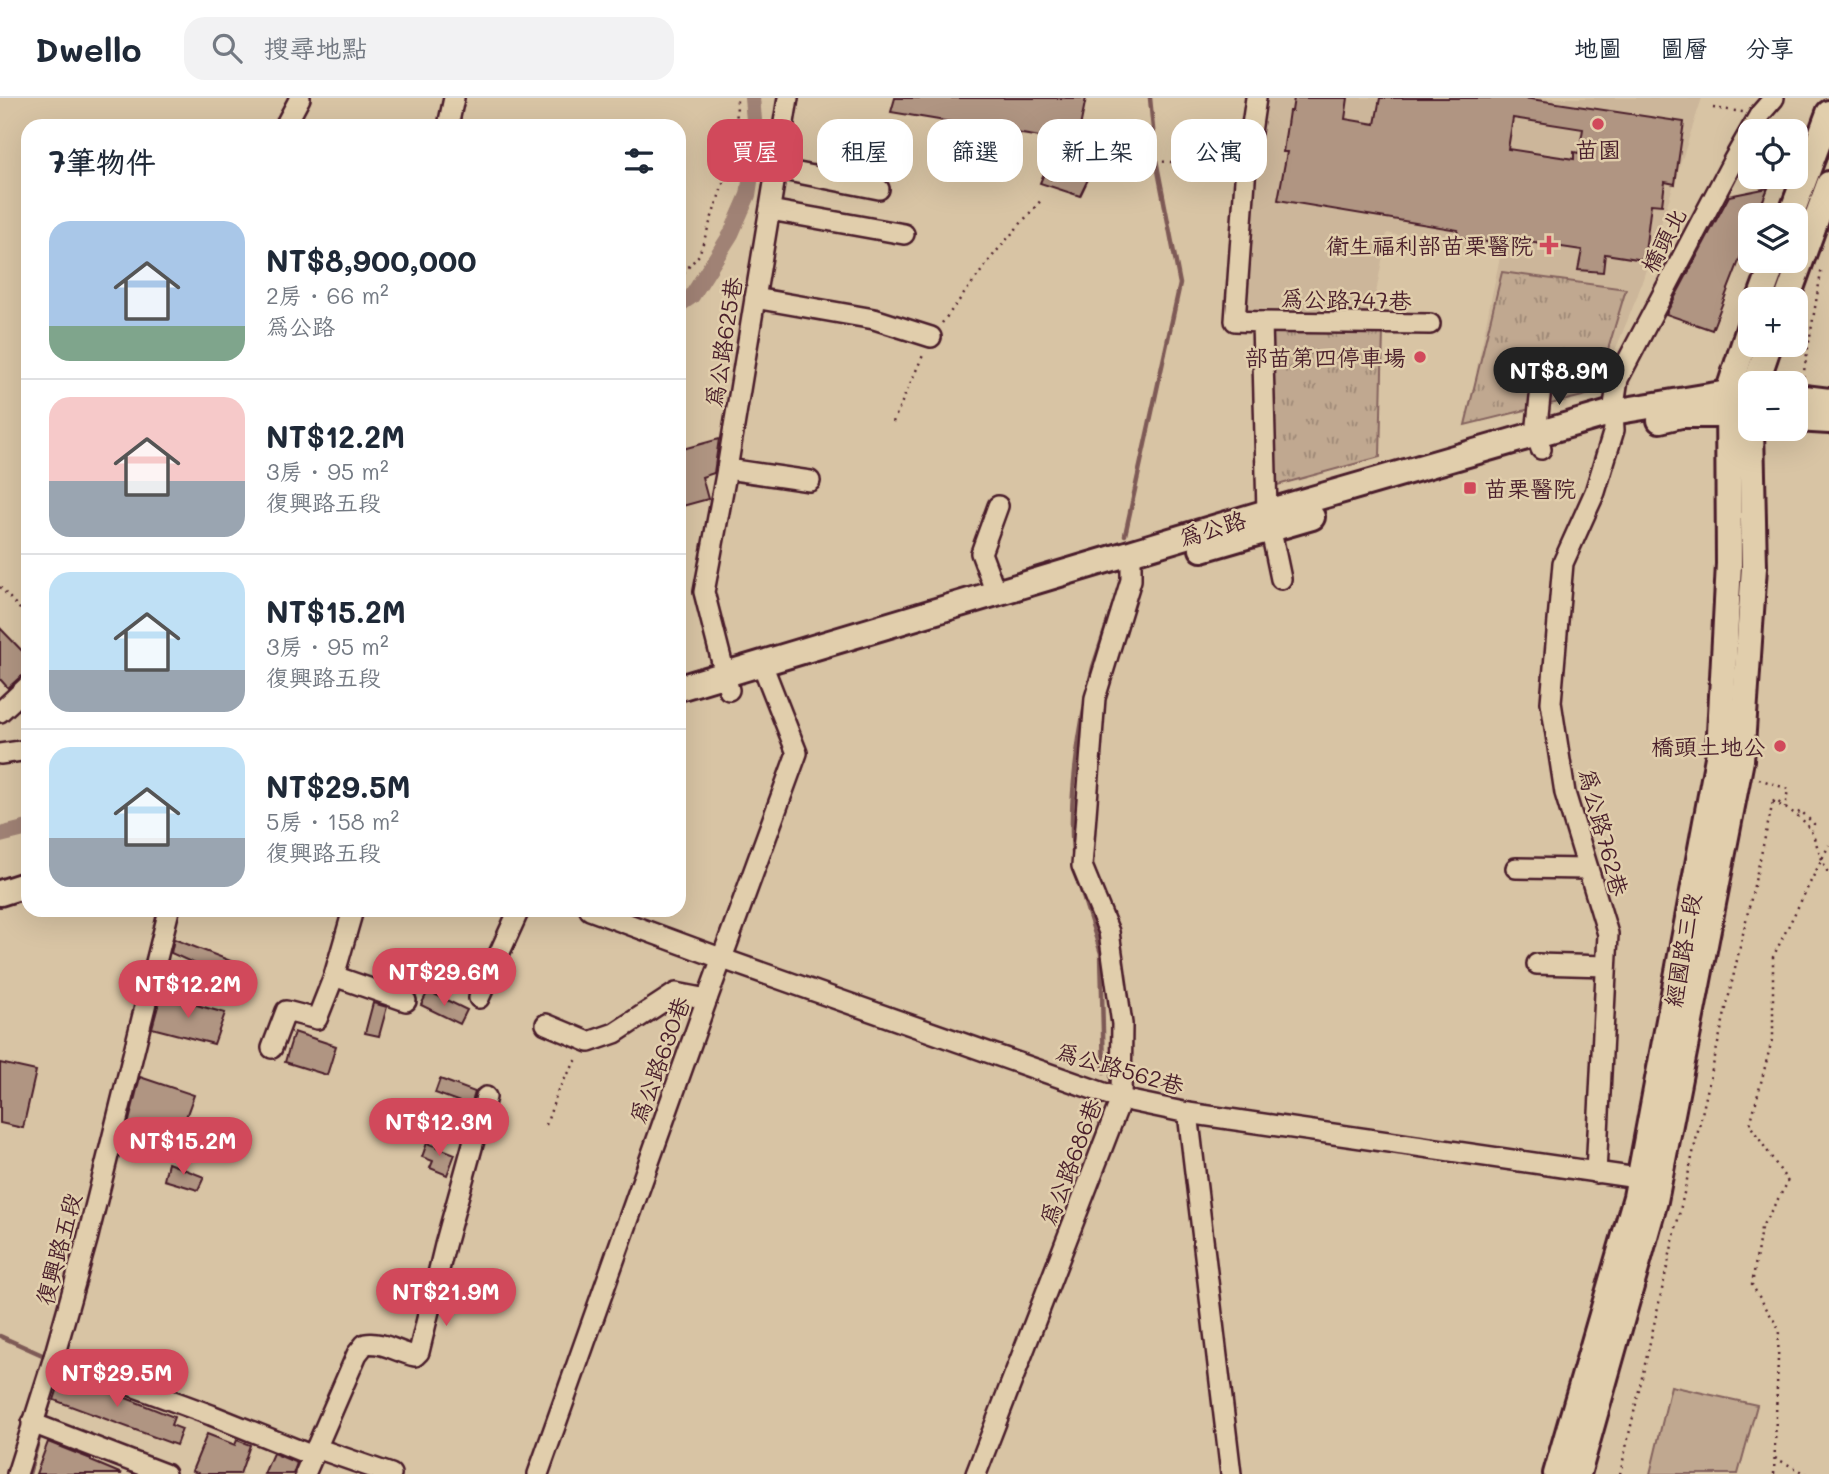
<!DOCTYPE html>
<html lang="zh-TW">
<head>
<meta charset="utf-8">
<style>
  body { margin:0; font-family:Mali,"LXGW WenKai TC",sans-serif; background:#f2f2f3; color:#1f2937; height:100vh; display:flex; flex-direction:column; font-size:26px; white-space:nowrap }
  * { box-sizing:border-box; margin:0 }
  p { font-size:23px; color:#747a83 }
  .icon { flex:none; width:38px; height:38px; fill:none; stroke:currentColor; stroke-width:2; stroke-linecap:round; stroke-linejoin:round }
  .map { position:relative; flex:1; overflow:hidden }
  .details { position:absolute; left:21px; top:21px; width:665px; height:798px; display:flex; flex-direction:column; background:#fff; border-radius:21px; box-shadow:0 7px 28px #0002 }
  .details>* { flex:none }
  .top-card { position:absolute; left:707px; top:21px; width:665px; height:63px; display:flex; gap:14px }
  .controls { position:absolute; left:1738px; top:21px; display:grid; gap:14px }
  .controls a { display:grid; place-items:center; width:70px; height:70px; border-radius:14px; background:#fff; box-shadow:0 7px 28px #0002; font-size:35px }
  .price { position:absolute; translate:-50% -60px; padding:0 16px; border-radius:24px; background:#d1495b; color:#fff; font-size:23px; line-height:46px; filter:drop-shadow(0 2px 4px #0008) }
  .price::after { content:''; position:absolute; left:50%; top:42px; width:21px; height:16px; margin-left:-10px; background:inherit; clip-path:polygon(0 0,100% 0,50% 100%) }
  .price.current { background:#222; color:#fff }
  ul { padding:0; list-style:none }
  li { display:flex; align-items:center; gap:21px; height:175px; padding:0 28px }
  li+li { border-top:2px solid #e0e1e3 }
  li span { display:grid; place-items:center; flex:none; width:196px; height:140px; border-radius:21px; color:#555 }
  li>.icon { margin-inline-start:auto }
  span .icon { width:84px; height:84px; fill:#fffc; stroke-width:1 }
  li b { font-size:30px }
  h2 { display:flex; justify-content:space-between; align-items:center; height:84px; padding:0 28px; font-size:30px }
  .pill { padding:0 24px; border-radius:21px; background:#fff; box-shadow:0 7px 28px #0002; font-size:24px; line-height:63px }
  .pill.current { background:#d1495b; color:#fff }
  header { display:flex; align-items:center; gap:42px; box-sizing:border-box; height:98px; padding:0 35px; background:#fff; border-bottom:2px solid #e0e1e3 }
  header strong { font-size:33px }
  nav { display:flex; gap:38px; margin-inline-start:auto; font-size:24px }
  .search { width:490px; height:63px; background:#f2f2f3; display:flex; align-items:center; gap:18px; box-sizing:border-box; padding:0 24px; border-radius:21px; color:#747a83; font-size:26px }
  .map>svg:first-child { display:block }
  .built { fill:#ccb69a }
  .grass { fill:url(#grass-tufts); stroke:#85645e; stroke-width:2 }
  .pitch { fill:#c0a890; stroke:#85645e; stroke-width:2 }
  .lines { fill:none; stroke-linecap:round; stroke-linejoin:round }
  .stream { stroke:#7e5a57; stroke-width:4.5 }
  .canal { stroke:#a08274; stroke-width:16 }
  .building { fill:#b09582; stroke:#4a1f2b; stroke-width:2; fill-rule:evenodd }
  .minor-casing { stroke:#4a1f2b; stroke-width:24 }
  .major-casing { stroke:#4a1f2b; stroke-width:30 }
  .path { stroke:#4a1f2b; stroke-width:2.5; stroke-dasharray:2 5; stroke-linecap:butt }
  .minor { stroke:#e1ceac; stroke-width:19 }
  .major { stroke:#e1ceac; stroke-width:24 }
  .poi-dot { fill:#d1495b; stroke:#e1ceac; stroke-width:2.5 }
  .labels { text-anchor:middle; dominant-baseline:central; stroke-width:5; stroke-linejoin:round; paint-order:stroke }
  .poi-label { font-size:23px; fill:#4a1f2b; stroke:#e1ceac; text-anchor:end }
  .street-label { font-size:23px; fill:#4a1f2b; stroke:#e1ceac }
</style>
</head>
<body>
<header>
<strong>Dwello</strong>
<div class="search"><svg class="icon" aria-label="search" viewBox="0 0 24 24"><circle cx="10" cy="10" r="6"/><path d="M15 15l6 6"/></svg>搜尋地點</div>
<nav><a>地圖</a><a>圖層</a><a>分享</a></nav>
</header>
<div class="map">
<svg width="1829" height="1376" viewBox="0 0 1829 1376">
  <defs>
    <pattern id="grass-tufts" width="24" height="20" patternUnits="userSpaceOnUse" patternTransform="scale(1.75)"><rect width="24" height="20" fill="#c0a890"/><path d="M3 7l-1-3M5 7V3M7 7l1-3M15 17l-1-3M17 17v-4M19 17l1-3" fill="none" stroke="#9e8876"/></pattern>
  </defs>
  <rect width="100%" height="100%" fill="#d8c4a4"/>
  <filter id="ink" filterUnits="userSpaceOnUse"><feTurbulence type="fractalNoise" baseFrequency=".0143" numOctaves="2"/><feDisplacementMap in="SourceGraphic" scale="14" xChannelSelector="R" yChannelSelector="G"/><feConvolveMatrix kernelMatrix="1 2 1 2 8 2 1 2 1" color-interpolation-filters="sRGB"/></filter>
  <g filter="url(#ink)">
    <path class="built" d="M1262,0H1702L1637,199L1610,265L1556,255L1528,280L1476,274L1500,159L1387,135L1372,217L1241,216Z"/>
    <g class="grass">
      <path d="M1502,174L1626,191L1595,295L1465,327Z"/>
      <path d="M1272,232H1383L1380,359L1274,388Z"/>
    </g>
    <path class="pitch" d="M1671,1288L1757,1307L1738,1376H1650Z"/>
    <g class="lines">
      <g class="stream">
        <path d="M1125,437L1180,186L1156,62L1150,0"/>
        <path d="M1088,590L1093,569L1113,508"/>
        <path d="M1074,764C1068,715 1076,651 1086,602"/>
        <path d="M1077,779L1101,855L1104,974"/>
        <path d="M0,1238L49,1260"/>
        <path d="M44,1325L50,1303"/>
        <path d="M29,1376L41,1333"/>
      </g>
      <g class="canal">
        <path d="M679,207L692,198L731,136L748,97L756,44L752,0"/>
        <path d="M0,737L28,730"/>
      </g>
    </g>
    <g class="building">
      <path d="M895,0H1086L1073,63L1093,71L1080,98L1040,85L1058,42L891,14Z"/>
      <path d="M1294,0H1348L1345,21L1375,26L1380,0H1524L1684,24L1675,86L1665,84L1662,107L1651,106L1644,162L1605,156L1603,174L1578,172L1582,152L1500,140L1499,146L1456,139L1458,132L1278,102L1287,54H1283L1289,13H1292ZM1513,20L1583,31L1579,55L1574,54V61L1508,51Z"/>
      <path d="M1768,90L1757,117H1750V135L1712,232L1666,216L1729,98Z"/>
      <path d="M719,341L714,375L702,379L708,401L679,409V352Z"/>
      <path d="M0,530L28,559V576L20,579L8,590L0,581Z"/>
      <path d="M174,841L249,870L244,888L171,855Z"/>
      <path d="M428,893L467,912L460,926L421,907Z"/>
      <path d="M161,897L225,915L214,946L152,930Z"/>
      <path d="M373,905L387,909L379,938L365,935Z"/>
      <path d="M294,934L336,948L327,977L285,964Z"/>
      <path d="M0,965L36,973L23,1030L0,1025Z"/>
      <path d="M140,979L194,997L173,1055L125,1039Z"/>
      <path d="M440,981L475,994L471,1008L435,995Z"/>
      <path d="M427,1045L455,1056L447,1077L430,1070L433,1063L422,1059Z"/>
      <path d="M168,1065L204,1079L198,1092L164,1082Z"/>
      <path d="M63,1275L174,1319L171,1327L182,1331L176,1347L54,1302Z"/>
      <path d="M207,1336L235,1347L237,1342L250,1347L240,1376H200L192,1373Z"/>
      <path d="M48,1344L91,1361V1363L122,1376H36Z"/>
      <path d="M273,1355L297,1365L293,1376H264Z"/>
    </g>
    <g class="lines">
      <g class="minor-casing">
        <g id="minor">
          <path d="M1256,0L1246,68L1235,223L1262,224L1267,414L1281,481"/>
          <path d="M285,28L300,0"/>
          <path d="M448,28L454,0"/>
          <path d="M778,71L879,91"/>
          <path d="M770,112L904,136"/>
          <path d="M755,200L874,221L931,239"/>
          <path d="M1262,224L1430,226"/>
          <path d="M1541,351L1536,336L1543,271"/>
          <path d="M727,371L810,383"/>
          <path d="M996,495L981,455L998,408"/>
          <path d="M729,592L704,494L727,371L788,0"/>
          <path d="M0,614L28,588"/>
          <path d="M0,656L28,652"/>
          <path d="M1516,770L1588,771"/>
          <path d="M590,812L723,861L1121,1001L1188,1015L1651,1082"/>
          <path d="M1537,866L1606,868"/>
          <path d="M334,878L406,903"/>
          <path d="M479,900L519,812"/>
          <path d="M546,926L589,944L615,935L676,895L707,901"/>
          <path d="M272,950L286,913L317,921L334,878L353,812"/>
          <path d="M1188,1015L1231,1376"/>
          <path d="M1596,1075L1608,836L1565,695L1551,604L1563,465L1595,394L1614,332L1613,314L1618,281L1733,63L1760,16L1774,0"/>
          <path d="M54,1259L211,1317L313,1358"/>
          <path d="M32,1325L165,1376"/>
          <path d="M316,1350L391,1376"/>
          <path d="M17,1376L54,1259L87,1142L169,812"/>
          <path d="M305,1376L357,1256L365,1246C382,1243 397,1254 415,1258L419,1254L445,1147L486,999"/>
          <path d="M538,1376L707,901L797,655L762,566"/>
          <path d="M976,1376L1121,1001L1122,926L1109,834L1082,768L1095,600L1131,482V454"/>
        </g>
      </g>
      <g class="major-casing">
        <g id="major">
          <path d="M1791,117L1829,15"/>
          <path d="M1760,201L1774,163"/>
          <path d="M1787,201L1829,86"/>
          <path d="M1756,285L1769,247"/>
          <path d="M1796,299L1829,303"/>
          <path d="M1796,321L1829,323"/>
          <path d="M1660,322L1681,317H1750"/>
          <path d="M1202,451L1312,419"/>
          <path d="M679,590L1267,414L1613,314L1728,295L1750,296"/>
          <path d="M0,795L28,786"/>
          <path d="M1556,1376L1636,1099L1719,654L1729,466L1728,295L1750,227"/>
          <path d="M1578,1376L1655,1103L1741,662L1754,469L1751,331"/>
        </g>
      </g>
      <g class="path">
        <path d="M1713,10L1743,14"/>
        <path d="M1093,60L1228,67"/>
        <path d="M679,180L699,157L720,95L736,45L737,0"/>
        <path d="M942,225L995,155L1043,100"/>
        <path d="M1803,279L1822,169"/>
        <path d="M893,324L924,255"/>
        <path d="M0,489L28,520"/>
        <path d="M1759,681L1788,691L1785,710"/>
        <path d="M1773,704C1819,725 1809,736 1829,777"/>
        <path d="M1773,704L1775,702L1784,708"/>
        <path d="M1798,715L1801,713L1814,726L1812,732"/>
        <path d="M546,1027L558,992L579,958"/>
        <path d="M1775,1360L1807,1376"/>
        <path d="M1620,1376L1773,704"/>
        <path d="M1774,1376L1779,1231L1752,1187L1761,1130L1788,1084L1750,1027L1773,938V859L1829,747"/>
      </g>
      <use href="#minor" class="minor"/>
      <use href="#major" class="major"/>
    </g>
  </g>
  <g class="poi-dot">
    <circle cx="1598" cy="26" r="7"/>
    <path d="M1545.5 136.5h7v7h7v7h-7v7h-7v-7h-7v-7h7z"/>
    <circle cx="1420" cy="259" r="7"/>
    <rect x="1463" y="383" width="14" height="14" rx="3.5"/>
    <circle cx="1780" cy="648" r="7"/>
  </g>
  <g class="labels">
    <g class="poi-label">
      <text x="1598" y="51" text-anchor="middle">苗園</text>
      <text x="1533" y="147">衛生福利部苗栗醫院</text>
      <text x="1406" y="259">部苗第四停車場</text>
      <text x="1484" y="390" text-anchor="start">苗栗醫院</text>
      <text x="1766" y="648">橋頭土地公</text>
    </g>
    <g class="street-label">
      <text transform="translate(1663 142) rotate(-62)">橋頭北</text>
      <text transform="translate(1346 201) rotate(1)">為公路747巷</text>
      <text transform="translate(723 244) rotate(-81)">為公路625巷</text>
      <text transform="translate(1212 430) rotate(-17)">為公路</text>
      <text transform="translate(1604 734) rotate(75)">為公路762巷</text>
      <text transform="translate(1682 852) rotate(-80)">經國路三段</text>
      <text transform="translate(659 962) rotate(-70)">為公路630巷</text>
      <text transform="translate(1120 970) rotate(16)">為公路562巷</text>
      <text transform="translate(1070 1064) rotate(-69)">為公路686巷</text>
      <text transform="translate(58 1151) rotate(-75)">復興路五段</text>
    </g>
  </g>
</svg>
<div class="controls">
<a><svg class="icon" aria-label="locate" viewBox="0 0 24 24"><circle cx="12" cy="12" r="6"/><path d="M12 2v4M12 18v4M2 12h4M18 12h4"/></svg></a>
<a><svg class="icon" aria-label="layers" viewBox="0 0 24 24"><path d="M12 4l9 5-9 5-9-5zM3 14l9 5 9-5"/></svg></a>
<a>+</a>
<a>−</a>
</div>
<b class="price current" style="left:1559px;top:309px">NT$8.9M</b>
<b class="price" style="left:444px;top:910px">NT$29.6M</b>
<b class="price" style="left:188px;top:922px">NT$12.2M</b>
<b class="price" style="left:439px;top:1060px">NT$12.3M</b>
<b class="price" style="left:183px;top:1079px">NT$15.2M</b>
<b class="price" style="left:446px;top:1230px">NT$21.9M</b>
<b class="price" style="left:117px;top:1311px">NT$29.5M</b>
<div class="top-card">
<a class="pill current">買屋</a>
<a class="pill">租屋</a>
<a class="pill">篩選</a>
<a class="pill">新上架</a>
<a class="pill">公寓</a>
</div>
<section class="details">
<h2>7筆物件<svg class="icon" aria-label="filters" viewBox="0 0 24 24"><path d="M4 7h16M4 17h16"/><circle cx="9" cy="7" r="2"/><circle cx="15" cy="17" r="2"/></svg></h2>
<ul>
<li><span style="background:linear-gradient(#a9c7e8 75%,#7fa58c 0)"><svg class="icon" aria-label="home" viewBox="0 0 24 24"><path d="M3 11l9-7 9 7M6 9v11h12V9"/></svg></span><div><b>NT$8,900,000</b><p>2房 · 66 m²</p><p>為公路</p></div></li>
<li><span style="background:linear-gradient(#f6c9c9 60%,#9aa5b1 0)"><svg class="icon" aria-label="home" viewBox="0 0 24 24"><path d="M3 11l9-7 9 7M6 9v11h12V9"/></svg></span><div><b>NT$12.2M</b><p>3房 · 95 m²</p><p>復興路五段</p></div></li>
<li><span style="background:linear-gradient(#bfe0f5 70%,#9aa5b1 0)"><svg class="icon" aria-label="home" viewBox="0 0 24 24"><path d="M3 11l9-7 9 7M6 9v11h12V9"/></svg></span><div><b>NT$15.2M</b><p>3房 · 95 m²</p><p>復興路五段</p></div></li>
<li><span style="background:linear-gradient(#bfe0f5 65%,#9aa5b1 0)"><svg class="icon" aria-label="home" viewBox="0 0 24 24"><path d="M3 11l9-7 9 7M6 9v11h12V9"/></svg></span><div><b>NT$29.5M</b><p>5房 · 158 m²</p><p>復興路五段</p></div></li>
</ul>
</section>
</div>
</body>
</html>
